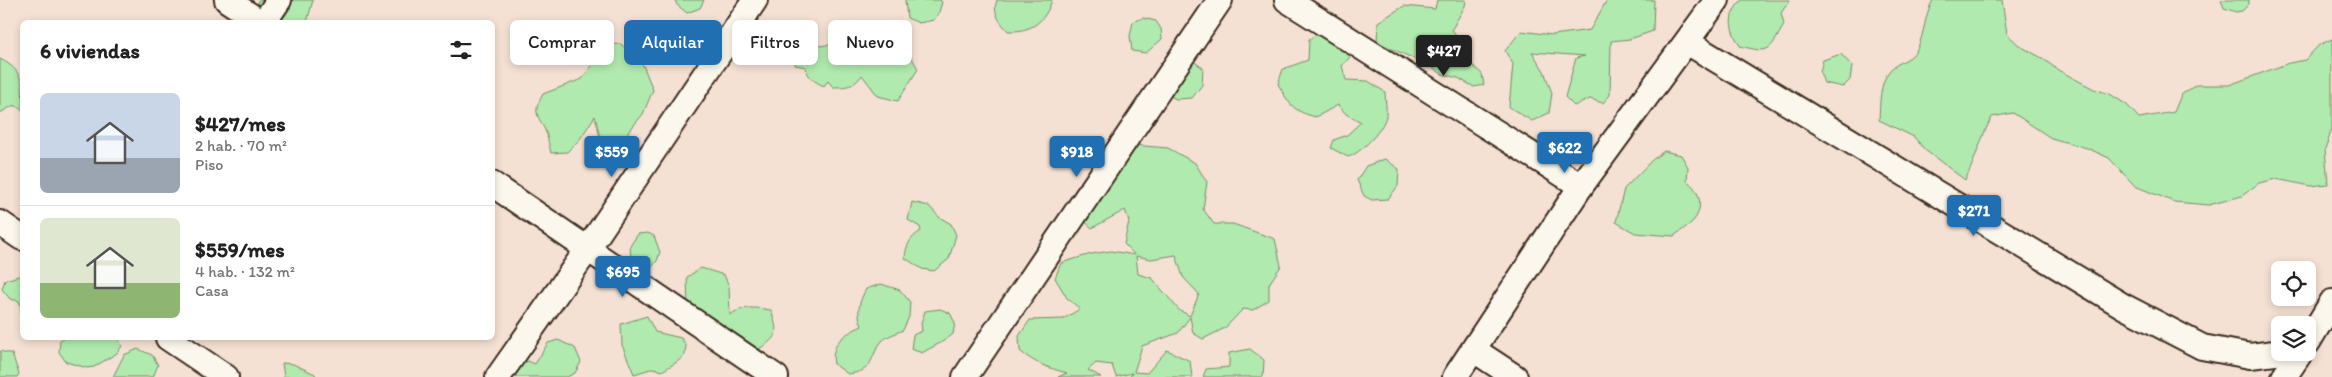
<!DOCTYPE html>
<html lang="es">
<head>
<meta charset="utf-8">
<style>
  body { margin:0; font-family:Itim,sans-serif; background:#f2f2f2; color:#222; height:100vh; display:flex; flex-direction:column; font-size:19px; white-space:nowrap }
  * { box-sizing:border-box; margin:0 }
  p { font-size:16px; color:#767676 }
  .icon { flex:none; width:28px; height:28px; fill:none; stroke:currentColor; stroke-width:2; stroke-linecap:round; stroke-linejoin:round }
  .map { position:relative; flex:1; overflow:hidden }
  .panel { position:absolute; left:20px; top:20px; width:475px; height:320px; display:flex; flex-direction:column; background:#fff; border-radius:8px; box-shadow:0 2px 8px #0003 }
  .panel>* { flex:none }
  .banner { position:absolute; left:510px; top:20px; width:475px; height:45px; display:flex; gap:10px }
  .buttons { position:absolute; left:2271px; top:261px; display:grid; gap:10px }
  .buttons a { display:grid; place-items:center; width:45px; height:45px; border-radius:8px; background:#fff; box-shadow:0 2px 8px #0003; font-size:25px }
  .price { position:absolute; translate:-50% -42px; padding:0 11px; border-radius:5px; background:#1f6fb2; color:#fff; font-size:16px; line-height:32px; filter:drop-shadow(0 1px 2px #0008) }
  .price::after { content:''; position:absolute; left:50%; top:30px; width:15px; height:11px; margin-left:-8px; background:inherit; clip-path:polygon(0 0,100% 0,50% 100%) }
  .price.current { background:#222; color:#fff }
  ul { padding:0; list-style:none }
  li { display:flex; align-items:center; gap:15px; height:125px; padding:0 20px }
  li+li { border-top:1px solid #e0e0e0 }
  li span { display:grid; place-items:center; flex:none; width:140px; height:100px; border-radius:8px; color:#555 }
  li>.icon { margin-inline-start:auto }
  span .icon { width:60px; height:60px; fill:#fffc; stroke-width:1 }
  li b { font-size:21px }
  h2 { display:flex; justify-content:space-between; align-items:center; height:60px; padding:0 20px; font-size:21px }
  .pill { padding:0 18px; border-radius:8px; background:#fff; box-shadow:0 2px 8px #0003; font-size:18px; line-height:45px }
  .pill.current { background:#1f6fb2; color:#fff }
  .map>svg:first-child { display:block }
  .green { fill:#b0eaae; stroke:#768a66; fill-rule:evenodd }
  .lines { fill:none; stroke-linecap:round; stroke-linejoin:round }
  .minor-casing { stroke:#3b2a1e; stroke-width:28 }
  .minor { stroke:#fbf7ec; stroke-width:24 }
</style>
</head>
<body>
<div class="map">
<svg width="2332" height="377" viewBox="0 0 2332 377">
  <rect width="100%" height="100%" fill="#f4e1d3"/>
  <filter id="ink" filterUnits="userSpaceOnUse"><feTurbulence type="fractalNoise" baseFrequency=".02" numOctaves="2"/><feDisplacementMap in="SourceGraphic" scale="10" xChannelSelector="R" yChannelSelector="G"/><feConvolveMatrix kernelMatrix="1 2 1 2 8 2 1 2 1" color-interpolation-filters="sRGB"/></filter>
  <g filter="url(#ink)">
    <g class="green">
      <path d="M258,0H313L307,22H276L257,10Z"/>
      <path d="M675,0H704L700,8L687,13L677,5Z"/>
      <path d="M905,0H940L942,2L939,12L934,20L919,23L907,18Z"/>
      <path d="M997,0H1052C1045,22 1031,32 1008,31C1000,22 992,13 997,0Z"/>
      <path d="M1437,0H1466L1465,6L1452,29L1470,63L1482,74L1484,85L1474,87L1458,78L1442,74L1430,66L1377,42L1378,22L1404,6L1435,9Z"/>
      <path d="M1607,0H1654L1653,31L1630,39L1611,41L1610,95L1603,103L1590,99L1574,106L1565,97L1576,58L1585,56L1532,52L1544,71L1552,93L1549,113L1532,121L1509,107L1513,64L1505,51L1521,31L1553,35L1590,30Z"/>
      <path d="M1742,0H1790L1781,13L1784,25C1769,51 1771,54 1740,46C1730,29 1726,16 1742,0Z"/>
      <path d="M1933,0H2002L2007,34L2020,46L2042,58L2058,70L2094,89L2110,94L2127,105L2139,118L2174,112L2181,95L2196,85H2229L2289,63L2305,60L2319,45L2332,39V129L2325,149L2328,184L2311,186L2276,179L2259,183L2242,196L2209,205L2174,202L2135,186L2109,158L2087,148L2051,138L2013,113L1992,117C1980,138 1976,160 1965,180L1925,150L1914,137L1879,120C1880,105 1879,83 1890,70C1897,62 1912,60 1917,49C1925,33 1924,16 1933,0Z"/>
      <path d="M2221,0H2249V4L2242,11L2236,12L2224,8Z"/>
      <path d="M1143,18L1156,21L1161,29L1162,39L1146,53L1132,51L1130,36L1133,22Z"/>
      <path d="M1325,30L1355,51L1342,66L1346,80L1368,81L1385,92C1385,100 1387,109 1386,116C1384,129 1360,154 1348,157L1331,148L1334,140L1347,135L1361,122L1346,114L1338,105L1316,117C1292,111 1290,105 1278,84L1283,69L1308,60L1309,39Z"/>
      <path d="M811,40L820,46L833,44L848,54L849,59L858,64L856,47H873L884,41L911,56L918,69L898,101L878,96L862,75C854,87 846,87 833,87L828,81L824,86C815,82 807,77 806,67L795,65L797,43Z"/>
      <path d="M621,44L643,65L653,90L643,114L608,157L601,142L595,116L580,139L567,152L551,153C549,146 548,137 545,130C536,112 533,113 543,94L582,79L599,56L604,45Z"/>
      <path d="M1841,54L1852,66L1850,80L1843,87L1824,83L1820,72L1823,60Z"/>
      <path d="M1189,58L1203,68L1202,85L1192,98L1176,99L1168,95Z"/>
      <path d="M0,59C25,71 23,86 22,110L14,105L0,113Z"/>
      <path d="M1132,145L1168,148L1195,163L1207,182L1203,209L1214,224H1233L1275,239L1281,266L1269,284V300L1253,310L1243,309L1225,328L1203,339L1193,333L1190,317L1178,333L1142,346L1134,372L1147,373L1167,350L1190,361L1192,377H1130L1132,373L1116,377L1112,365L1096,363L1088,370L1101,377H1058L1067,373C1048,368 1034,363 1020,351L1019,336L1030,320L1063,319L1080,309L1067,298L1055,278L1061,263L1091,254L1111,251L1135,255L1124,244L1129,221L1125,210L1092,228L1077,214ZM1176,255L1183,277L1199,294L1190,316L1179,310L1152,278L1138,274L1136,256L1151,259Z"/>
      <path d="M1664,151L1681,155L1688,167L1687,181C1700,190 1704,207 1694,220C1689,226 1680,231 1674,236L1635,233L1616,222L1624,189L1652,160Z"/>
      <path d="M1385,159L1399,169L1398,186L1388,199L1372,200L1364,196L1357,180L1366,166Z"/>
      <path d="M912,202L929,206L939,217L951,224L956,235L949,259L934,271L922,269L905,258C906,245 910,238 921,231L920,227L908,220Z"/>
      <path d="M648,233L654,236L660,252L657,261L650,269L637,268L631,259L630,246L638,234Z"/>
      <path d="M701,268L724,275L729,286L730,315C743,305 756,308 771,310C778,332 780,336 759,349L741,346L724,327L714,326L688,308L687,277Z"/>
      <path d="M22,275V323C19,316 23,309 19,301L10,299L2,289L5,280Z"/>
      <path d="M881,284L900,290L910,302L909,317L903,330C897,333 887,336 882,341C868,358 876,371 848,374L834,364C830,343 844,334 862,326C856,312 859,302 866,289Z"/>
      <path d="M940,309L950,313L955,323L953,334C943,343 933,346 922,353L911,349L913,335L922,331L921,323L925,311Z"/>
      <path d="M647,316L655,332L681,338L686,345L685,355L677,362L662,371L654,368L634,374L622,345L621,324Z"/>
      <path d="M64,338H118L122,346L117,353L94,367L87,368L66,362L59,352L60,340Z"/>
      <path d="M558,340L575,348L581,362L575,373L567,377H508L517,366L528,361L535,364L548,343Z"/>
      <path d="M138,349L152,355L158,365L153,377H113L124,355Z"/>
      <path d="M1250,349L1264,360L1263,377H1203L1206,369L1229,367V353Z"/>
      <path d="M0,351L12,354L19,374L17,377H0Z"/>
      <path d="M282,363L293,364L315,374L316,377H284Z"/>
    </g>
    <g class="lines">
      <g class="minor-casing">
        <g id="minor">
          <path d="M227,0L260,22"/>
          <path d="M1287,0L1581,186"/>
          <path d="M264,22L279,0"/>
          <path d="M1687,42L2123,306L2202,347L2250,356L2283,352"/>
          <path d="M492,184L776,377"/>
          <path d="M0,223L22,238"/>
          <path d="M168,338L226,377"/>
          <path d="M2308,342L2332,302"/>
          <path d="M1474,350L1515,377"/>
          <path d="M498,377L587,250L755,0"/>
          <path d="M965,377L1220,0"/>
          <path d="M1455,377L1581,186L1717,0"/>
          <path d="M2284,377L2301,352"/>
        </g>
      </g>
      <use href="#minor" class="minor"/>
    </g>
  </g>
</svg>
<div class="buttons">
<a><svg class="icon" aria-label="locate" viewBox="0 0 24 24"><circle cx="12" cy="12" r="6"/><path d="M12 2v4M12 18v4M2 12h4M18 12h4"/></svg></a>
<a><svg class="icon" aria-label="layers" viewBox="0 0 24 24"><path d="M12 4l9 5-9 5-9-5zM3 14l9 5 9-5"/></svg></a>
</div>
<b class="price current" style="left:1444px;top:77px">$427</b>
<b class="price" style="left:1565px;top:174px">$622</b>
<b class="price" style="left:612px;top:178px">$559</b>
<b class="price" style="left:1077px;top:178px">$918</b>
<b class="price" style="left:1974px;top:237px">$271</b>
<b class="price" style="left:623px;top:298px">$695</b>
<div class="banner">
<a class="pill">Comprar</a>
<a class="pill current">Alquilar</a>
<a class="pill">Filtros</a>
<a class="pill">Nuevo</a>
</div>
<section class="panel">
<h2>6 viviendas<svg class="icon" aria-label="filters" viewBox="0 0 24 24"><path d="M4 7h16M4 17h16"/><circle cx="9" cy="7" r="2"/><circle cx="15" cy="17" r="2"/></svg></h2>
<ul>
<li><span style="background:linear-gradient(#c9d6e8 65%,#9aa5b1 0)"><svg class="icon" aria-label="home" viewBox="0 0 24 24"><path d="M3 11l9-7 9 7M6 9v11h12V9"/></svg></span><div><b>$427/mes</b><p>2 hab. · 70 m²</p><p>Piso</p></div></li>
<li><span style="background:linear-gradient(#dfe7d0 65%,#8fb573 0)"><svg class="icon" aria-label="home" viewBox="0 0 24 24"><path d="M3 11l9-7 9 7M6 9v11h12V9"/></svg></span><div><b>$559/mes</b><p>4 hab. · 132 m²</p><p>Casa</p></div></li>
</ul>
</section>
</div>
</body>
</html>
